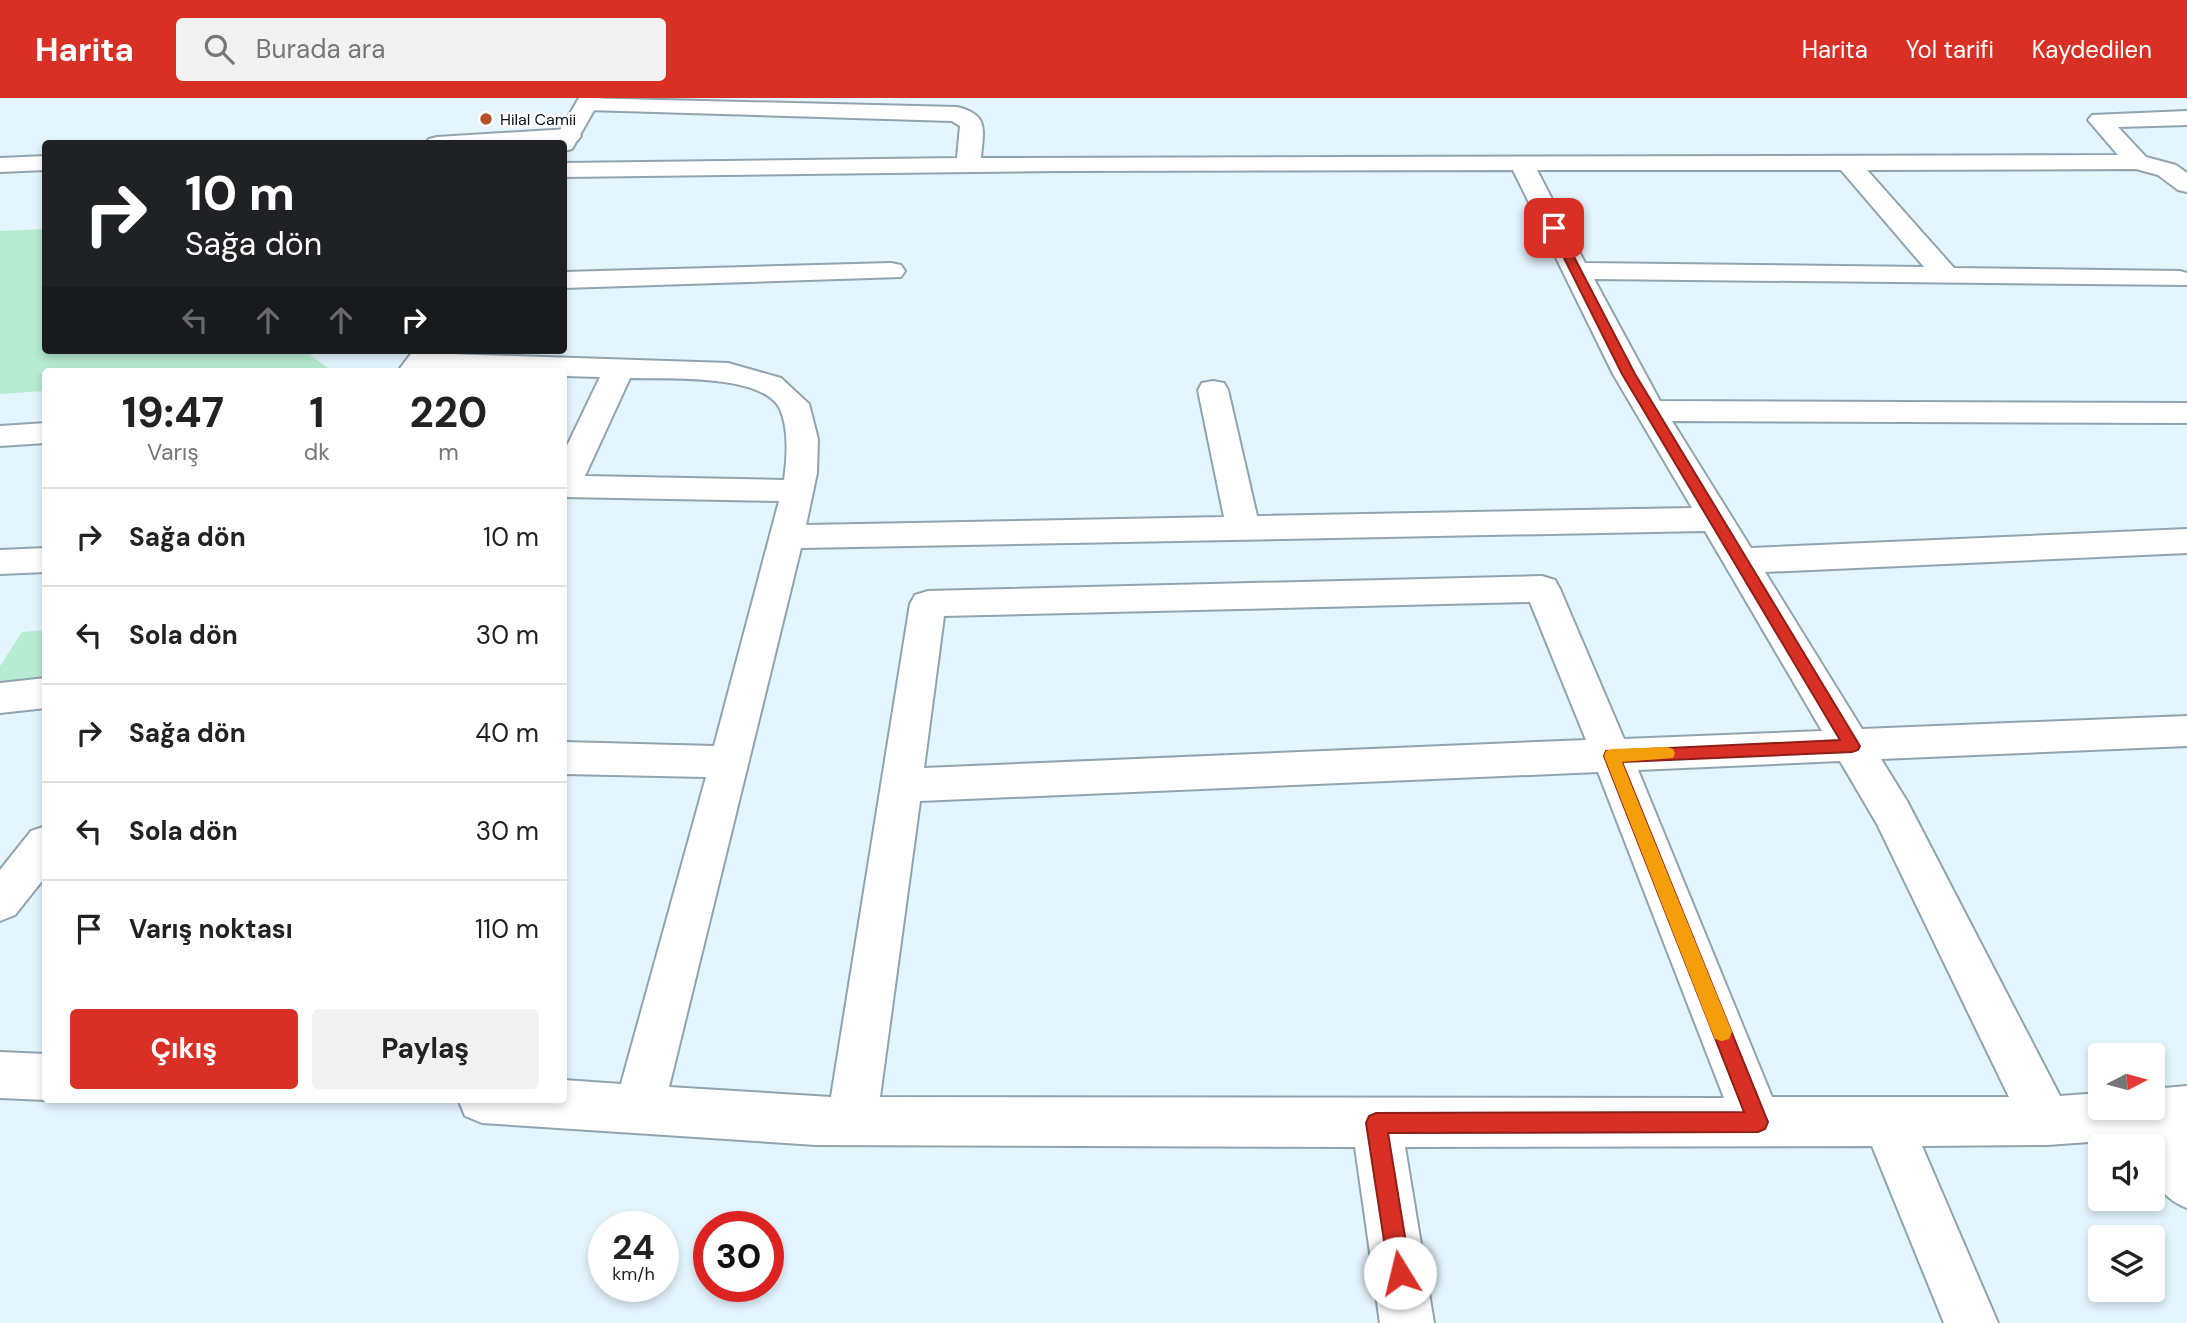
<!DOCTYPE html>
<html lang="tr">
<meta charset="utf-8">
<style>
:root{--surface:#fff;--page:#f2f2f2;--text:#222;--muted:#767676;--line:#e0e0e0;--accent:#d93025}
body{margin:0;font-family:"DM Sans",sans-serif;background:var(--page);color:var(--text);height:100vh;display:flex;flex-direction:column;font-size:26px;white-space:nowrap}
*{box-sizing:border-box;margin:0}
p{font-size:23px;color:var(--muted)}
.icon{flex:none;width:38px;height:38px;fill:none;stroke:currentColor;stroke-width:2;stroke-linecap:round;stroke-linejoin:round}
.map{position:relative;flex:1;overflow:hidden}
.side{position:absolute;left:42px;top:270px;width:525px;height:735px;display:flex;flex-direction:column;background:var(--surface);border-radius:7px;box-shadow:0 4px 10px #0003}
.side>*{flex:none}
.guide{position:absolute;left:42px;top:42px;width:525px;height:214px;border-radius:7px;box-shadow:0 4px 10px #0003;background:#202124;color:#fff;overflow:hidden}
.needle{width:46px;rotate:84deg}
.tools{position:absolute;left:2088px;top:945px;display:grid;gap:14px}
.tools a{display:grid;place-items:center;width:77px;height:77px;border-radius:7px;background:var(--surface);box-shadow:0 4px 10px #0003;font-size:35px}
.speed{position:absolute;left:588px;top:1113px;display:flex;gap:14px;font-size:35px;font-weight:700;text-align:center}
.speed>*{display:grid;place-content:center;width:91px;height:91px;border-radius:50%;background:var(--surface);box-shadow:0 4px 10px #0003;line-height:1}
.speed small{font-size:18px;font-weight:400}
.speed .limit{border:10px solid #d22;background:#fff;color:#111}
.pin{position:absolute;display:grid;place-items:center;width:60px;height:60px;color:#fff;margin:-30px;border-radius:14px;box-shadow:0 4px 10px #0006}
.me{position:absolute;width:77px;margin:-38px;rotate:351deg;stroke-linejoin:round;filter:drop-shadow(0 0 5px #0008)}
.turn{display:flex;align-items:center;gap:24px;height:147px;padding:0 28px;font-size:32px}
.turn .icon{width:91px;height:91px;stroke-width:2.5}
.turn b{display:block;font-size:49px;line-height:60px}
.lanes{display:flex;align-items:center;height:66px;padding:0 28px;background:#0003;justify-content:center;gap:35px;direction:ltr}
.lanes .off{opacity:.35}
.eta{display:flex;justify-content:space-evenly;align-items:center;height:119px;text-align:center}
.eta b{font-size:42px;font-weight:700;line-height:49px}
.primary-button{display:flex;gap:14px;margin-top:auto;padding:14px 28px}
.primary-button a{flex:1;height:80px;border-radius:7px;background:var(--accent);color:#fff;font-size:28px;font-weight:700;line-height:80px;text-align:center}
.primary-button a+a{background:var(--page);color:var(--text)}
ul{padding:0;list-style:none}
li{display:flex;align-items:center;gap:21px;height:98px;padding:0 28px;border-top:2px solid var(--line)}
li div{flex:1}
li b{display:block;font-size:26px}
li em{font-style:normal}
header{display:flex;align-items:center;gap:42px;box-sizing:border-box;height:98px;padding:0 35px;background:var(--accent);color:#fff}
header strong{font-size:33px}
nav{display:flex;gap:38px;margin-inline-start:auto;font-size:24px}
.search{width:490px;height:63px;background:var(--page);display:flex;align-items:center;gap:18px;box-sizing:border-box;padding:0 24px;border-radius:7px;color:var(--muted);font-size:26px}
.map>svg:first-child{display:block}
</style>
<header>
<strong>Harita</strong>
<div class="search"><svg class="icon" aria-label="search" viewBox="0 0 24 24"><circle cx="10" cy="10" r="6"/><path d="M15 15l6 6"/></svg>Burada ara</div>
<nav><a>Harita</a><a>Yol tarifi</a><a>Kaydedilen</a></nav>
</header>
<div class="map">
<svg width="2187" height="1225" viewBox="0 0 2187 1225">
<rect width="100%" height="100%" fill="#e4f5fe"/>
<path fill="#b6ecd2" d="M45 131 46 252H319L310 257 331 272 46 273 45 293 0 296V133Z
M45 532V597L0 603V568L22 534Z"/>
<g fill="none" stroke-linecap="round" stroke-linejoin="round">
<g stroke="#90a3ae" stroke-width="4">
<path id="minor" d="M580 0 957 9C990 17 983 32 981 60L2118 57 2088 22 2092 17 2187 13V27L2118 29 2146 59 2176 67 2187 75V94L2178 92 2158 77 2136 71 1867 72 1954 170 2180 173 2187 175V187L1594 181 1660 303 2187 305V325L1672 323 1751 450 2187 431V455L1765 474 1862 631 2187 618V648L1881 661 1907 703 2060 998 2100 995V1010H2152V991L2187 988V1110C2157 1098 2152 1079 2152 1048H2136L2131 1041 2047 1047 1922 1048 1998 1225H1944L1872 1048 1405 1049 1434 1225H1380L1355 1049 816 1047 482 1025 465 1018 458 1001H564V982L621 986 706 679 564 676V644L714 648 779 403 564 399V354L600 279 564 278V273H420L410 270 405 264 410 258 420 255 728 265 781 280 809 306 818 341 817 375 806 427 1224 419 1198 292 1202 285 1213 283 1224 285 1228 292 1257 418 1692 410 1613 276 1513 72 1060 73 564 79V65L957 60 960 28 952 23 587 12 579 10 576 5ZM1537 72H1841L1924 169 1585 165ZM630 280C664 281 763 275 780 311 789 331 787 361 784 382L585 378ZM1705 433 1822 633 1624 641 1560 491 1555 482 1542 478 928 493 915 497 910 506 831 999 669 989 801 450ZM1530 504 1586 642 924 670 944 518ZM1840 663 1877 726 2009 999H1772L1638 672ZM1598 674 1724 1000 880 999 920 703Z
M569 31 577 33 581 38 577 43 562 46H425L429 41 437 39Z
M46 58V72L0 74V60Z
M891 165 901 167 905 173 901 179 564 190V174Z
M46 325V345L0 348V328Z
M46 450V474L0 476V452Z
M46 580V610L0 615V585Z
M0 954 46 956V1001H49L46 1002 0 1000Z"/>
</g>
<g stroke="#90a3ae" stroke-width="4">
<path id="tertiary" d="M579 0H601L572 51 564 53V46H552Z
M414 252H444L428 273H398Z
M46 728V778L15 817 0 823V772L31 733Z"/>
</g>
<use href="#minor" fill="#fff" fill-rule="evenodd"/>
<use href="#tertiary" fill="#fff" fill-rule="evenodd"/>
</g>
<path fill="#d93025" stroke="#8d1f18" stroke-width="2" d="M1554 126 1559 130 1635 276 1860 648 1858 652 1852 654 1622 664 1768 1024 1765 1031 1758 1034 1388 1035 1411 1175 1407 1183 1400 1186 1392 1183 1389 1175 1366 1025 1369 1018 1376 1015 1744 1014 1604 658 1606 653 1840 642 1622 276 1549 130Z"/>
<path fill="#f59e0b" d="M1667 649 1673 651 1675 655 1673 660 1622 664 1732 934 1729 941 1722 943 1715 941 1712 934 1604 658 1606 653 1612 651Z"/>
<circle fill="#b54f26" stroke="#fff" stroke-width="2.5" cx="486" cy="21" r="7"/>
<g text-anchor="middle" stroke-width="5" stroke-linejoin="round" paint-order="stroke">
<g font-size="16" fill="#091014" stroke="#fff" text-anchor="start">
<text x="500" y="27">Hilal Camii</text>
</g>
</g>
</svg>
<div class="tools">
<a><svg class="needle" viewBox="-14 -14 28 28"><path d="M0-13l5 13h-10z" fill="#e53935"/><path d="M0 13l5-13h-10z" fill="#767676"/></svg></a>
<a><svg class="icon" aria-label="sound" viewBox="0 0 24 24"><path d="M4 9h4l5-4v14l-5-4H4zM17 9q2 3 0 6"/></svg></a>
<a><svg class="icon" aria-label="layers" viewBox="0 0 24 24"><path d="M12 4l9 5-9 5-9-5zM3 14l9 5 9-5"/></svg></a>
</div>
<div class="speed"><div>24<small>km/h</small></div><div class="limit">30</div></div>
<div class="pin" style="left:1554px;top:130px;background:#d93025"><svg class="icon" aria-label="arrive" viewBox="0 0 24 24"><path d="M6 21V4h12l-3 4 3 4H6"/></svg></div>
<svg class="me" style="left:1400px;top:1175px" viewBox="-20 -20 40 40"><circle r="19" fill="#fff"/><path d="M0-13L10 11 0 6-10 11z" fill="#d93025"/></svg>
<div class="guide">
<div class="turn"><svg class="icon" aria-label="right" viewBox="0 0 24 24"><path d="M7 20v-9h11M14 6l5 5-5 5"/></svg><div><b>10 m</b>Sağa dön</div></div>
<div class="lanes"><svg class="icon off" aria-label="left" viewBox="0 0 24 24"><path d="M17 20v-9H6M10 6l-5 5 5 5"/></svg><svg class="icon off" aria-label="ahead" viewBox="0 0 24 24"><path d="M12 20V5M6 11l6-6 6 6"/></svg><svg class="icon off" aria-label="ahead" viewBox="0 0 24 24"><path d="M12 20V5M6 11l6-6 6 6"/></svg><svg class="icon" aria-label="right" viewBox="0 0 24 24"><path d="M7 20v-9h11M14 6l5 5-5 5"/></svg></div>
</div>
<section class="side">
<div class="eta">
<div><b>19:47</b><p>Varış</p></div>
<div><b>1</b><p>dk</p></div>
<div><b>220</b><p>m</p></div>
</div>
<ul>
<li><svg class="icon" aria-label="right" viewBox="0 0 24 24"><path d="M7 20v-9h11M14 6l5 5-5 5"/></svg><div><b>Sağa dön</b></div><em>10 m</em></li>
<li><svg class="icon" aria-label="left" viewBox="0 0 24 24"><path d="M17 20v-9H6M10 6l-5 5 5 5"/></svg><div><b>Sola dön</b></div><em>30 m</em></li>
<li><svg class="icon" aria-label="right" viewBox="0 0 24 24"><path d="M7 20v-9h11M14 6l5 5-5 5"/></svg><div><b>Sağa dön</b></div><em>40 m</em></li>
<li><svg class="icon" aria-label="left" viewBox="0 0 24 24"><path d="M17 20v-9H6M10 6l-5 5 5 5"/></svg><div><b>Sola dön</b></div><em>30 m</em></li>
<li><svg class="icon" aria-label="arrive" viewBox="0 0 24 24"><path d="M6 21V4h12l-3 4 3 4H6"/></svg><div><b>Varış noktası</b></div><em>110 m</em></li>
</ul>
<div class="primary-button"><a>Çıkış</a><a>Paylaş</a></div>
</section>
</div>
